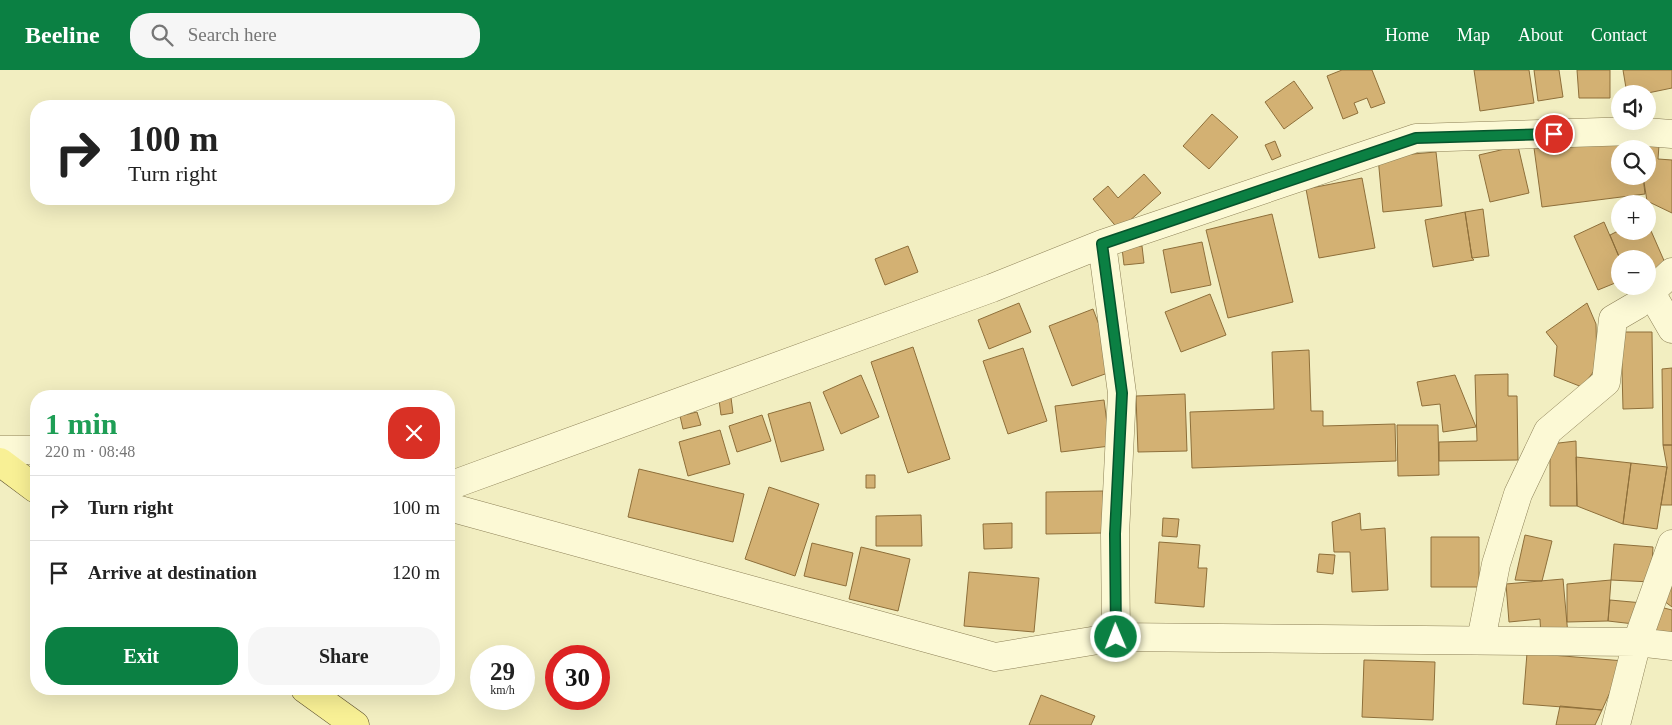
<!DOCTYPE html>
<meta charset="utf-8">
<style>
:root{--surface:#fff;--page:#f6f6f6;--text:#222;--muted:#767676;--line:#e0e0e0;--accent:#0b8043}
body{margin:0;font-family:"Times New Roman",serif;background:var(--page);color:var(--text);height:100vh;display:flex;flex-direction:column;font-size:19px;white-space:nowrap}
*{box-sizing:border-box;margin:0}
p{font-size:16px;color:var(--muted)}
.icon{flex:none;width:28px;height:28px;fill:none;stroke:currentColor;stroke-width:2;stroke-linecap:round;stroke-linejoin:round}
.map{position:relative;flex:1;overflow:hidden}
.details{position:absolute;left:30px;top:320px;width:425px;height:305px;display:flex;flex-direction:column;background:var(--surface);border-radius:20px;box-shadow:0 5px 20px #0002}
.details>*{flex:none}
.guide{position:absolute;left:30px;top:30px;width:425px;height:105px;border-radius:20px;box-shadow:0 5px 20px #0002;background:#fff;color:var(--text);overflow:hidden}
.fabs{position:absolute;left:1611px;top:15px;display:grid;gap:10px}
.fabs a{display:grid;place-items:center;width:45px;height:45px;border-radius:50%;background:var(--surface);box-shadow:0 5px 20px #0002;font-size:25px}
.speed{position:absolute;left:470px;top:575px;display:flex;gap:10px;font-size:25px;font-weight:700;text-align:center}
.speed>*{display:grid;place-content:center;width:65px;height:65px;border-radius:50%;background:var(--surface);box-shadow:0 5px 20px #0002;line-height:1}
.speed small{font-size:12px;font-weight:400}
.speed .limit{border:8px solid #d22;background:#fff;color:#111}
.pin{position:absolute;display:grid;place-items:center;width:42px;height:42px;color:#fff;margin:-21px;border:2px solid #fff;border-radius:50%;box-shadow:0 1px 5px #0007}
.me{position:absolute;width:55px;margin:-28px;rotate:359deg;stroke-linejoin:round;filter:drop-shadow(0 0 4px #0008)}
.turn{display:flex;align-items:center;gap:18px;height:105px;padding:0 15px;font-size:22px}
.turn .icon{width:65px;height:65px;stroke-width:2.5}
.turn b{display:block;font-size:35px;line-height:42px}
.round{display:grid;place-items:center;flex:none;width:52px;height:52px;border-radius:20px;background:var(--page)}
.head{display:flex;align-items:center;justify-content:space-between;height:85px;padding:0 15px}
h1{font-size:30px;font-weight:600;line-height:38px;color:#1e9e55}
.action{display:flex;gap:10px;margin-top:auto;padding:10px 15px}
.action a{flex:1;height:58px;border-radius:20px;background:var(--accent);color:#fff;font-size:20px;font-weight:600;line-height:58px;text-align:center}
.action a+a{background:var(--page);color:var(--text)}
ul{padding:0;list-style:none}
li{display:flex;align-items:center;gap:15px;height:65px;padding:0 15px;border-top:1px solid var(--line)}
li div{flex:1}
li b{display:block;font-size:19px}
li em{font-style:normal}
header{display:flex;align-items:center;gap:30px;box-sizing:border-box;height:70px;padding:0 25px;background:var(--accent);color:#fff}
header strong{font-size:24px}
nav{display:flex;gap:28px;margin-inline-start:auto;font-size:18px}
.search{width:350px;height:45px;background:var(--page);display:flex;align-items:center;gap:12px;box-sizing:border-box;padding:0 18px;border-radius:20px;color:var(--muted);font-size:19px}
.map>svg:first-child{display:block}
</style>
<header>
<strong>Beeline</strong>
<div class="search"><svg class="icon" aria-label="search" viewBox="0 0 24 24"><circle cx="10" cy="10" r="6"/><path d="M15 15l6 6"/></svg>Search here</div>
<nav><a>Home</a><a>Map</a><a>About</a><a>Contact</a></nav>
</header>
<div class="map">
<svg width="1672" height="655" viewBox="0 0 1672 655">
<rect width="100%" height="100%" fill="#f2eec1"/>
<path fill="#d3b173" stroke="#8e6f3a" d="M1342 0H1372L1385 33 1371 38 1367 28 1354 33 1358 43 1343 49 1327 6Z
M1474 0H1529L1534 33 1480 41Z
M1534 0H1559L1563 27 1538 31Z
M1577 0H1610V28H1579Z
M1623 0H1672V18L1643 24H1627Z
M1294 11 1313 38 1284 59 1265 32Z
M1212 44 1238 67 1209 99 1183 76Z
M1275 71 1281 86 1272 90 1265 75Z
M1639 74 1659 75 1658 89 1672 90V143L1647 131 1643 106H1648V79H1639Z
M1639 74V79H1620V106H1643L1645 124 1542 137 1534 78Z
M1518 76 1529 123 1490 132 1479 85Z
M1436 82 1442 136 1383 142 1378 87Z
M1144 104 1161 123 1119 160 1093 129 1108 116 1118 128Z
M1362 108 1375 178 1319 188 1306 119Z
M1483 139 1489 186 1472 188 1465 142Z
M1465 142 1472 188 1474 190 1433 197 1425 150Z
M1272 144 1293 232 1228 248 1206 160Z
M1604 152 1620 189V211L1598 220 1574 166Z
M1648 154 1669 202 1648 211V189H1620L1610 165 1620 160 1648 161Z
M1202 172 1211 215 1171 223 1163 180Z
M908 176 918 202 885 215 875 189Z
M1142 176 1144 193 1124 195 1122 178Z
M1210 224 1226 265 1181 282 1165 242Z
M1019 233 1031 262 989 279 978 250Z
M1587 233 1596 254 1597 297 1582 317 1554 306 1557 276 1546 262Z
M1093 239 1116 300 1072 316 1049 256Z
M1621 262H1652L1653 338 1623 339Z
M913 277 950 389 908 403 871 292Z
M1023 278 1047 351 1008 364 983 291Z
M1309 280 1311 341H1323V356L1395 354 1396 391 1192 398 1190 342 1274 339 1272 282Z
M1672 298V375H1663L1662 299Z
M1508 304V326H1517L1518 390 1439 391V372L1477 371 1475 305Z
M861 305 879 347 841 364 823 322Z
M1455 305 1476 357 1443 362 1440 334 1422 336 1417 312Z
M730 320 733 343 721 345 718 322Z
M1185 324 1187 381 1138 382 1136 326Z
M1104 330 1110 376 1061 382 1055 336Z
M810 332 824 380 781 392 768 344Z
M697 342 701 355 683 359 680 346Z
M762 345 771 371 737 382 729 356Z
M1397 355H1438L1439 405 1398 406Z
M720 360 730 394 688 406 679 372Z
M1576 371 1577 436H1550V374Z
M1663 375H1672V435H1661L1667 397Z
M1576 387 1631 393 1623 454 1577 436Z
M1631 393 1667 397 1657 459 1623 454Z
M639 399 744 424 733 472 628 447Z
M866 405H875V418H866Z
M769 417 819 434 795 506 745 489Z
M1103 421 1104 463 1046 464V422Z
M1360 443 1361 460 1385 458 1388 520 1352 522 1350 482H1334L1332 452Z
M921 445 922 476H876V446Z
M1163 448 1179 449 1177 467 1162 466Z
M1012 453V478L984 479 983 454Z
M1525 465 1552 471 1542 511 1515 510Z
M1431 467H1479V517H1431Z
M1159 472 1200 475 1198 498H1207L1204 537 1155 533Z
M812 473 853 483 846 516 804 506Z
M1614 474 1653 477 1651 512 1611 510Z
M861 477 910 489 898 541 849 529Z
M1319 484 1335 485 1333 504 1317 502Z
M969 502 1039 508 1034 562 964 556Z
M1563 509 1568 565 1541 567 1540 549 1509 552 1506 514Z
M1611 510 1608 551 1567 552V514Z
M1672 517V537L1660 528 1667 518Z
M1610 530 1643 533 1634 554 1608 551Z
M1660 537 1672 540V568L1655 564Z
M1527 583 1624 591 1602 640 1523 634Z
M1364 590 1435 592 1433 650 1362 647Z
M1041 625 1095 646 1091 655H1029Z
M1560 636 1602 640 1595 655H1556Z"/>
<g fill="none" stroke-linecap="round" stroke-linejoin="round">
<g stroke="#8d8057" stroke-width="29">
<path id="minor" d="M1102 174 1122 323 1115 464 1116 567
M1650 221 1672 259
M0 380H36
M449 416 992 218 1102 174 1416 68 1633 61 1672 64
M449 437 995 587 1116 567 1637 572 1672 576
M1481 570 1496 494 1518 424 1548 361 1606 312 1613 249 1637 235 1672 202
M1616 655 1637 572 1672 474"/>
</g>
<g stroke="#5a4c2b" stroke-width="29">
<path id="major" d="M0 392 36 419
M305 619 355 655"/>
</g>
<use href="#minor" stroke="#fcf9d5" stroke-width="28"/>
<use href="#major" stroke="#f8f095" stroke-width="28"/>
</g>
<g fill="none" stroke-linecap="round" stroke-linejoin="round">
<g stroke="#07532c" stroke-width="12">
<path id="route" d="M1116 567 1115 464 1122 323 1102 174 1416 68 1554 64"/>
</g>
<use href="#route" stroke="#0b8043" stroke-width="9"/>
</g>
</svg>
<div class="fabs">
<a><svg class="icon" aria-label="sound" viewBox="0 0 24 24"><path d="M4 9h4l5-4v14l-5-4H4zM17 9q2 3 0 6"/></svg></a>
<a><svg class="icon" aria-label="search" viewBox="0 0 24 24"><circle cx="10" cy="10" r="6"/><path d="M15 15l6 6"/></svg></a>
<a>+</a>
<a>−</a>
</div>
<div class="speed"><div>29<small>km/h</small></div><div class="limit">30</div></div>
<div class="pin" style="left:1554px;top:64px;background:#d93025"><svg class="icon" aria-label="arrive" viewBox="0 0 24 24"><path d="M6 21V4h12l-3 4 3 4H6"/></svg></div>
<svg class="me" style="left:1116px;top:567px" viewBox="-20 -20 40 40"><circle r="17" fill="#0b8043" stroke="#fff" stroke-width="3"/><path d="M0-11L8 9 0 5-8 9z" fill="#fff"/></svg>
<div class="guide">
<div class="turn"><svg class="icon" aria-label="right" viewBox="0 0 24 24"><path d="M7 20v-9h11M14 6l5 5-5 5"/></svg><div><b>100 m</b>Turn right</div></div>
</div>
<section class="details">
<div class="head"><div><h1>1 min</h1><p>220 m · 08:48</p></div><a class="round" style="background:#d93025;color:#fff"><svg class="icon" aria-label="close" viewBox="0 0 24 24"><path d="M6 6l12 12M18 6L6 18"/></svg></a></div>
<ul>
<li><svg class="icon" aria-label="right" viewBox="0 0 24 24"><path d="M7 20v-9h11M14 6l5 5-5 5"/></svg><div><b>Turn right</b></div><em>100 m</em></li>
<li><svg class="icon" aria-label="arrive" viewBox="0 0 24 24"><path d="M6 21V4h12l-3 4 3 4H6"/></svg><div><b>Arrive at destination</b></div><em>120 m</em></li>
</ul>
<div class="action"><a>Exit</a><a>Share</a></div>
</section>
</div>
